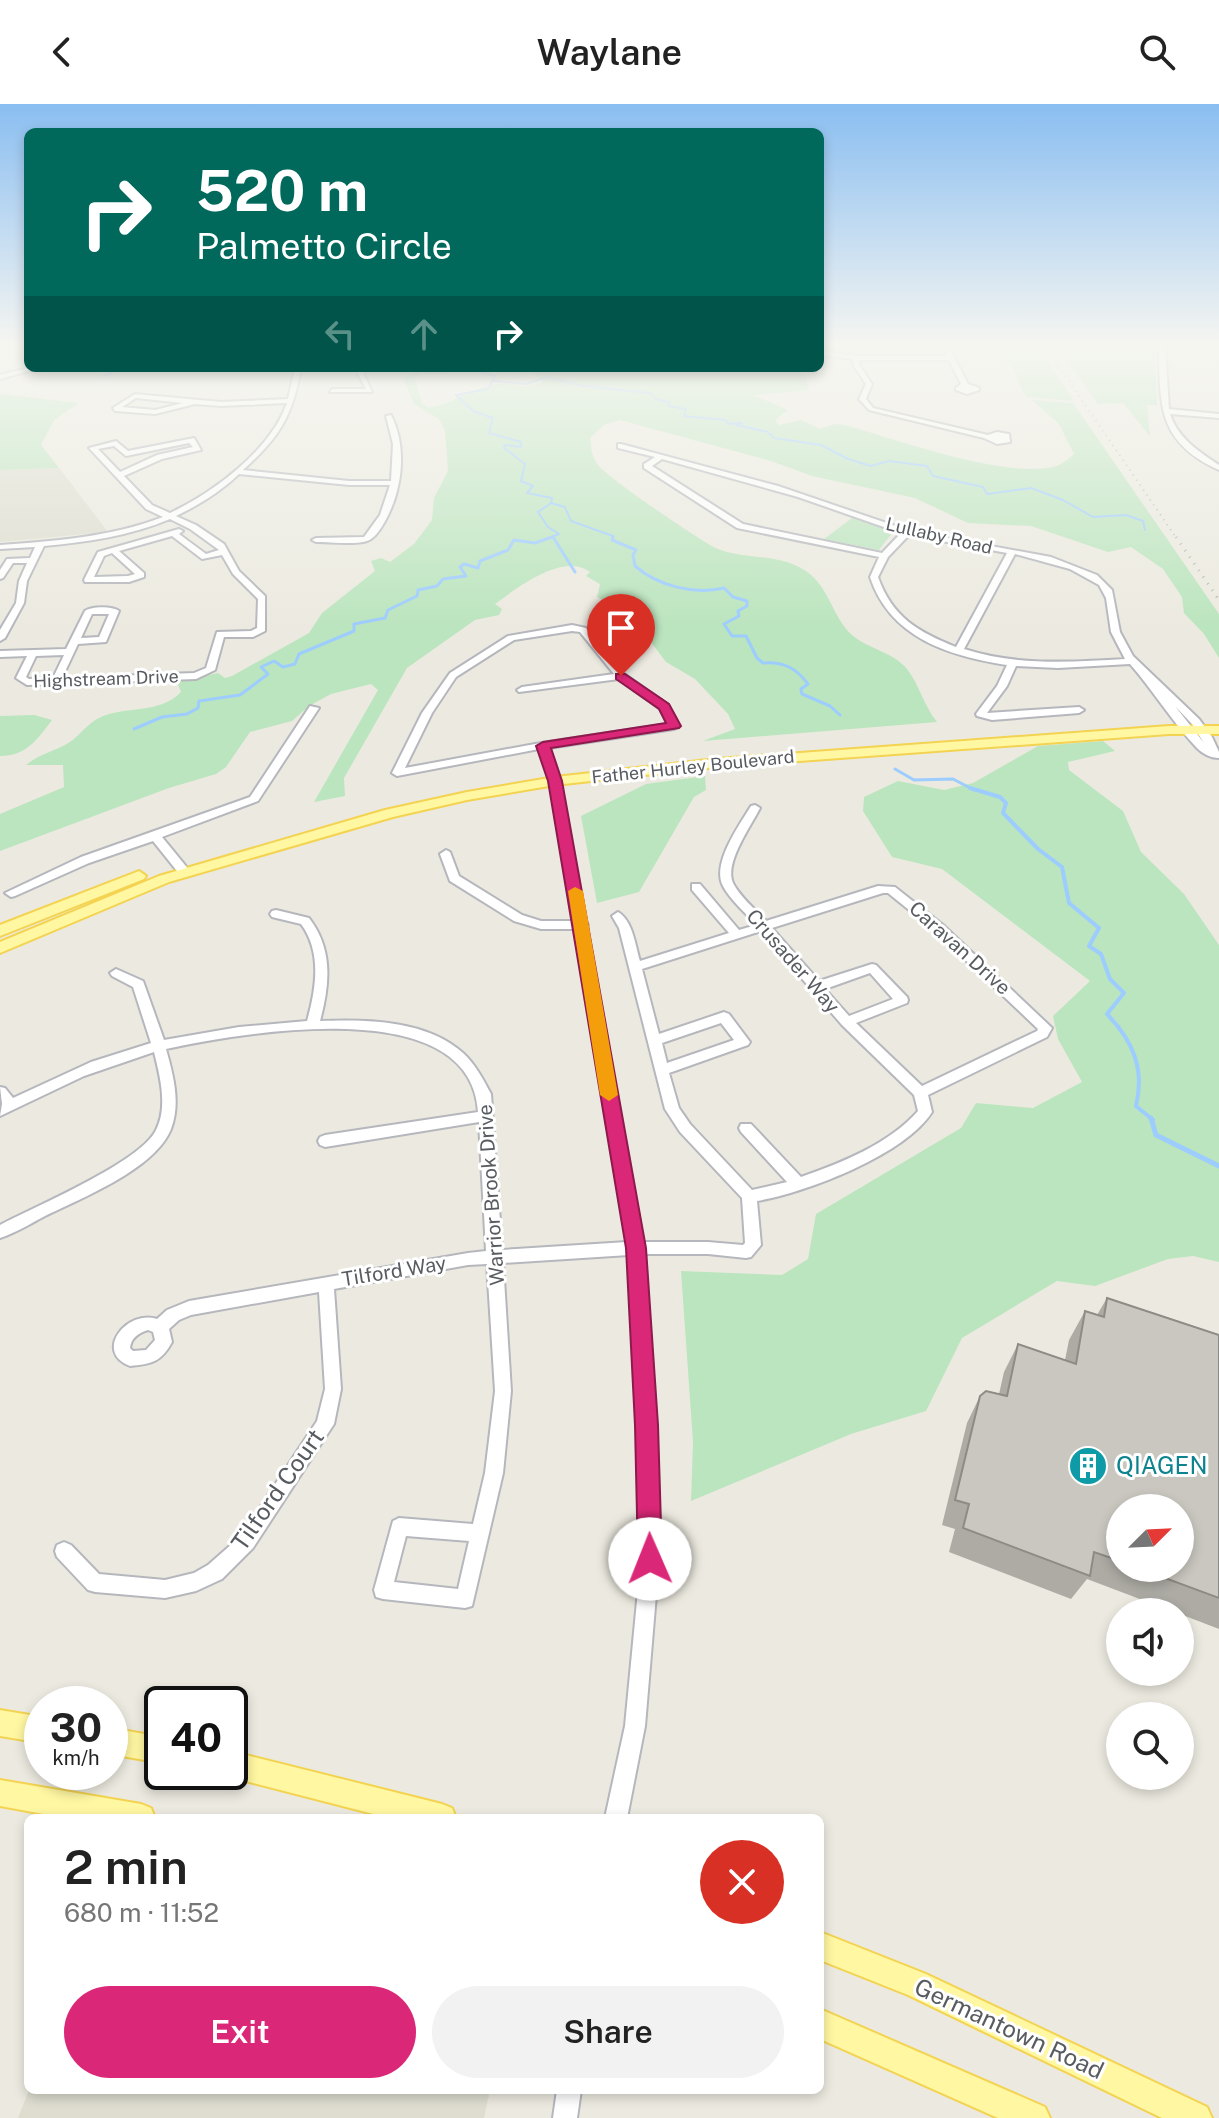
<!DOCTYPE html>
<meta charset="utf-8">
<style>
:root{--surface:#fff;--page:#f2f2f2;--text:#222;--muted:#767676;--accent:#db2777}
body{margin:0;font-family:"Public Sans",sans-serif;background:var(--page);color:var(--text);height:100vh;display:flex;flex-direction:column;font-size:30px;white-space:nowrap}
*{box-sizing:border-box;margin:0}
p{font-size:26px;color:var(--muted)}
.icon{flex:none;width:44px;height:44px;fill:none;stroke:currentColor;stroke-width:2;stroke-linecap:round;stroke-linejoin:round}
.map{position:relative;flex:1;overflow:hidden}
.drawer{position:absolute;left:24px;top:1710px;width:800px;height:280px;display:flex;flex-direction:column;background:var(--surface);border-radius:12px;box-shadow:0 4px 12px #0003}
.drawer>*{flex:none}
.guide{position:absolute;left:24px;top:24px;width:800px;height:244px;border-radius:12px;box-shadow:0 4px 12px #0003;background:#00695c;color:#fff;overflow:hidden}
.needle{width:52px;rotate:66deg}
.fabs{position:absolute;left:1106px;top:1390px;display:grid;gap:16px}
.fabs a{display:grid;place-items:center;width:88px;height:88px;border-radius:50%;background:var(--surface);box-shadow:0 4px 12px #0003;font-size:40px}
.speed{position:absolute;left:24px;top:1582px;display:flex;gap:16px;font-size:40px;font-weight:700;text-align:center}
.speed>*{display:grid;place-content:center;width:104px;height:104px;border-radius:50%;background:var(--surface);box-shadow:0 4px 12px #0003;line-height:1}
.speed small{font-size:20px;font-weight:400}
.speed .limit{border:4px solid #111;border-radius:12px;background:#fff;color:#111}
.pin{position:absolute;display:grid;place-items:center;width:68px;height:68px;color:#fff;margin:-82px -34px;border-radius:50% 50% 50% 0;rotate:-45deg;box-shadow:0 0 8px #0007}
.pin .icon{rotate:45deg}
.me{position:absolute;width:88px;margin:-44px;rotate:359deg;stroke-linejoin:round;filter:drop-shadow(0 0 6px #0008)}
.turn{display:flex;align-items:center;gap:28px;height:168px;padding:0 40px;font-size:36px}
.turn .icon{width:104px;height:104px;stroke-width:2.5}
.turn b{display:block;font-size:56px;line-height:68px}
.lanes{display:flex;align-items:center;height:76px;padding:0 40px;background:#0003;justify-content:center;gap:40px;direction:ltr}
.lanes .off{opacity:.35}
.round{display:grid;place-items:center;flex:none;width:84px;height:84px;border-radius:42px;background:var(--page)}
.headline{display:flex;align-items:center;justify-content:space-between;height:136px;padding:0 40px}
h1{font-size:48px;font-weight:600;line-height:60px}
.action{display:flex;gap:16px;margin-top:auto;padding:16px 40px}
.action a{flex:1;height:92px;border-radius:48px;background:var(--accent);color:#fff;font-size:32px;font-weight:600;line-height:92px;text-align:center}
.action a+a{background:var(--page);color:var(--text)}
header{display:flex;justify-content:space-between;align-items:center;height:104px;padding:0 40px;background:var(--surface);font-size:36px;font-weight:600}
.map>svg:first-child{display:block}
</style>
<header><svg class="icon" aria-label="back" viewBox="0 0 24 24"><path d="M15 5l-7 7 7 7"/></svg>Waylane<svg class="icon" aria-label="search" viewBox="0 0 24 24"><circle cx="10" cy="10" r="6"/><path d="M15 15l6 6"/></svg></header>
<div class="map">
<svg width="1219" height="2014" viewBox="0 0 1219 2014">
<rect width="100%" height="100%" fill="#eceae0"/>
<path fill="#deddd0" d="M59 364 108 428 0 438V366Z
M29 1986H490L484 2014H18Z"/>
<path fill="#bbe5be" d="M991 242H1037L1074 297 1027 293 1020 283 1014 265Z
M1056 242H1155L1157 301H1147L1150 332 1123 299 1098 300Z
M406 264H453L449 270H422L415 274 422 299 429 304C451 300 470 285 493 281 510 278 524 286 542 279V274L522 264H790L806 271 809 286 753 291 788 306 775 316 779 321 801 316 820 325 835 320 845 321C898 336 1002 374 1053 363 1060 362 1069 355 1074 350L1059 320 1032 296 1073 299 1219 510V554L1204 530 1184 509 1182 493 1163 465 1131 443 1108 448 1031 422 968 419 915 394 812 372 771 357 620 316 604 321 590 334C591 344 592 354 599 362 608 374 703 439 718 445 749 457 784 448 811 471 829 487 832 508 847 526 862 544 893 547 907 565 919 580 924 602 937 618L703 637 735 625 728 610 695 575 666 558 626 505 597 493 600 480 586 472 590 468C563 448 517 484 495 500L502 505 499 511 475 516 407 564 344 674 345 692 314 698 378 586 371 580 331 590 309 602 292 617 250 628 226 663 216 670 169 684 0 747V710L64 683 63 661H26C39 650 56 647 70 638 80 631 88 619 99 614 125 601 159 611 181 588L177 578 218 569 225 574 232 572 309 529 322 509 375 467 371 457 381 454 390 458 414 440 432 416 434 394 448 367 445 327 439 315 414 300 403 274 412 269Z
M0 290 79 299 54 316 41 341 59 364 0 366Z
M852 414 893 428 879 446 824 435Z
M34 611 52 616C37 636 26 652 0 652V612Z
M1103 637 1115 647 1068 658 1069 666 1123 707 1141 748 1184 790 1219 841V1158L1193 1152 1168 1155 1095 1182 1057 1177 962 1234 926 1307 851 1330 691 1397 693 1338 681 1167 782 1171 808 1155 816 1110 961 1024 976 999 1033 1004 1082 978 1058 935 1053 912 1090 877 942 765 892 753 863 707 864 693 898 677 944 686 973 679 1038 642Z
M705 672 706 686 694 693 639 788 597 799 581 712 646 680Z"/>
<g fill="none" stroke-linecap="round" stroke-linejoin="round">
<path stroke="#9dccff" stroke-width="2" d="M482 264 480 268 495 272 488 285 456 291 473 307 493 314 489 329 521 338V343L505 341 504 344 525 360 521 377 533 382 527 389 552 394 551 399 565 403 571 417 613 432 612 435
M103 272 111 270 113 264
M494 277 527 280 546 273 583 282 650 289 656 295 670 299 668 302 686 305 684 312 725 316 729 320 742 319 736 321 768 328 774 334 821 341 848 355 871 362 889 357 927 362 933 372 983 383 987 390 1031 384 1063 396 1093 413 1126 411 1143 417 1145 426
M546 435 559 430 548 423 538 408 551 399"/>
<path stroke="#9dccff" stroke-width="3" d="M553 433 575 468
M613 433 612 436 636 446 633 451 635 462C658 482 694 491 724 484L733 493 747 497V502L738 507 739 512 724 520 732 532H746L757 554 763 559C783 557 796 564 808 580L801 585 802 590 830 602 840 611
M134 625 162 613 187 610 198 604 199 597 240 591 268 570 261 563 274 557 283 563 295 560 299 550 354 527V520L385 514 388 506 417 492 418 486 437 482 443 475 466 472 460 463 464 460 478 464 480 457 508 446 514 436 535 439 552 433
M895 665 914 676 953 675 974 686"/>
<path stroke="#9dccff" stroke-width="4" d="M970 684 1000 693 1006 699 1003 709 1038 745 1062 763 1069 799 1099 824 1089 842 1101 850 1110 875 1124 889 1107 910C1133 937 1145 965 1136 1002L1153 1016"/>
<path stroke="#9dccff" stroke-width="5" d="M1151 1014 1156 1031 1219 1062"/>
<g stroke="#b5b7bd" stroke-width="4">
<path id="minor" d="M942 242H948L968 280 979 284V286L967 290 956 286V284L961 280 949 256H859L860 262 872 280 866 295 873 304 988 331 997 328 1009 330 1010 338 997 340 984 334 869 306 859 295 866 280 854 262 853 255 820 251V247L856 252H947Z
M1159 242H1165L1169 305 1219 310V314L1170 310C1178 334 1198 347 1219 361V366C1157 338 1160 301 1159 242Z
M28 264H39L0 275V271Z
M211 264H236L233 266Z
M295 264H301C293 311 280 333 243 366L349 377H391L393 340 386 312 391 311C408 344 402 388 384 419 380 426 374 435 367 437 355 441 329 438 316 438L312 436 316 434 364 433 380 411 390 381H349L239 370C220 388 199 401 176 412L196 421 224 440 239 467 265 492V527L253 533H224L215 566 196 575 27 581 16 574 27 552 0 553V547L66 545 85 507C92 502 112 502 119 507L106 538 78 540 62 574 194 569 206 564 217 528 251 527 257 524 258 495 233 470 222 451 202 455 172 432 119 447 144 469V473L129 478H85L84 476 98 448 179 425 183 427 179 430 206 450 219 446 190 425 170 415C130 432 87 438 44 442L27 477 24 499 5 534 0 537V526L16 499 19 477 27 459H13L3 474 0 475V466L7 455 30 454 35 443 0 445V441C55 437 111 433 163 413L146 405 89 344 116 337 128 347 194 334 201 346 162 355 124 372 152 401 170 409C213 389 271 346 287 299L221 302 195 300 155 310 115 307 113 304 135 290 221 298 288 295ZM136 294 183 299 155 306 122 303ZM189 339 193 343 157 351 120 368 98 345 114 342 126 352ZM112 449 135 470 128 472 94 473 104 452ZM92 510H109L99 533 81 534ZM64 551 53 574 29 575 26 573 36 552Z
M355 264H361L372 288H330L332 285H366Z
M621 340 778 382 910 427 1051 453 1097 471 1112 486 1120 528 1133 552 1199 615 1212 633 1219 648V654C1211 654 1203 650 1197 644 1172 618 1153 586 1130 560L1058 564 1016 562 1007 582 987 609 1079 603 1084 606 1079 609 992 616 977 612 976 610 997 582 1007 561C949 552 890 534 870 473L879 453 737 424 644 364V360L655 353 618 344V340ZM662 355 798 393 901 429 882 449 743 420 652 362ZM909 431 1007 449 956 543C918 528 892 513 878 473L888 453ZM1015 450 1070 465 1099 481 1106 494 1111 528 1125 555C1071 558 1017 562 964 545ZM1175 602 1192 620 1204 639Z
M572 521 586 524 624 570 668 601 679 622 674 625 549 644 560 677 585 818 588 821 586 823 643 1138H708L743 1141 745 1139 742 1094 680 1028 665 1005 619 824 612 812 618 808C633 817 635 841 640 857L729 829 692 786V780H700L739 826 756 821C746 809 730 796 723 782 711 760 740 720 751 702L755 701 760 704C751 722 724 759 733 779 740 793 756 806 766 817L878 782 895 783 943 821 1052 924 1047 933 928 991 932 1008C905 1051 805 1089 757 1097L761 1141 751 1153 746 1154 708 1150H644L655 1321 659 1455 645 1622 627 1714H605L625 1622 641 1455 637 1321 629 1151 503 1159 511 1287 503 1369 472 1502 465 1504 383 1495 376 1493 374 1486 393 1417 399 1414 473 1420 485 1369 495 1287 487 1160 468 1161 334 1185 341 1285 334 1320 253 1444 222 1475 196 1487 165 1494 95 1488 88 1486 57 1453 55 1447 57 1441 64 1438 71 1441 99 1470 165 1476 194 1469 208 1461 241 1432 317 1317 325 1285 319 1188 191 1211 179 1216 169 1225 172 1238C161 1258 152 1260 130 1262 93 1248 127 1205 157 1215L167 1206 189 1197 468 1149 486 1147 479 1018 325 1043 320 1041 318 1037 320 1033 325 1031 478 1008C471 887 242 929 166 945 173 970 181 999 171 1025 155 1065 82 1094 45 1112 30 1120 15 1129 0 1134V1121C34 1103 141 1058 156 1026 168 1003 160 972 154 948L84 972 0 1012 2 1000 0 983 5 984 13 994 91 958 151 939 133 883 112 872 110 869 116 865 143 877 164 936 239 923 307 917C316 885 322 848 301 820L272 813 270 810 272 807 276 806 309 814C333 845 330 880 320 917 366 915 427 916 463 949 475 960 483 975 491 990L502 1146 627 1138 575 825H541L514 817 450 777 440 750 446 746 450 748 459 772 522 811 541 817H573L550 677 539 645 397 672 392 669 422 609 450 569 508 532ZM572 527 580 528 614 570 522 583 517 586 519 588 619 575 660 605 668 620 535 640 405 664 432 609 456 573 514 536ZM883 789H888L935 827 1038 925 1037 927 922 982 856 919 907 899 908 896 907 893 876 861 872 860 819 877 772 824ZM761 827 842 921 914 991 918 1007C889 1040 841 1059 801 1073L751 1020H741L739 1024 741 1028 787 1078 752 1086 690 1020 679 1004 669 969 748 941 750 938 729 910 724 908 659 930 642 865ZM870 869 893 895 849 912 825 885ZM721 919 734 936 667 959 662 939ZM148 1226 153 1228 155 1236 146 1246 133 1247 130 1244C131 1234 138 1229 148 1226ZM406 1432 469 1437 458 1485 394 1478Z
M310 602 319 604 258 697 162 733 189 766V772H181L153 737 89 759 15 792 11 793 5 789 81 753 250 693Z
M557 1986H581L577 2014H553Z"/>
</g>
<g stroke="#f3d351" stroke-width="4">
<path id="major" d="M1169 622H1219V630H1169L717 663 555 681 467 696 393 713 169 778 0 849V838L159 772 385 706 467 688 555 673 717 655Z
M139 767 146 772 144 775 0 832V821Z
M0 1606 42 1613V1639L0 1632Z
M110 1624 162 1633V1659L110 1650Z
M230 1647 442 1700 452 1704 456 1714H389L230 1673 220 1668H230Z
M0 1676 141 1700 151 1704 155 1714H65L0 1702Z
M820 1828 926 1870 1207 2003 1212 2014H1162L908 1891 820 1856Z
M820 1905 1045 2003 1050 2014H998L820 1935Z"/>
</g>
<use href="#minor" fill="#fff" fill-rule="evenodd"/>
<use href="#major" fill="#fff7a2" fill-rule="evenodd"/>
<path stroke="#b3b4b4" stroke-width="2" stroke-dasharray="1 5" stroke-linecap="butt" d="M1045 242 1177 435"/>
<path stroke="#b3b4b4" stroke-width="3" stroke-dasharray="1 7" stroke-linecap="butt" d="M1176 433 1219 496"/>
</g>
<path fill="#adaba4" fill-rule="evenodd" d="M1107 1194 1219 1231V1525L1180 1510V1508H1174L1087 1475 1071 1495 949 1448 955 1425 942 1421 967 1319 980 1292 999 1290 1004 1268 1018 1240 1065 1256 1069 1236 1085 1207 1097 1211ZM1120 1404 1180 1464H1120Z"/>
<path fill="#c9c7bf" stroke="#8d8b86" stroke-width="2" d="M1107 1194 1219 1231V1494L1138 1464H1180V1404H1120V1457L1094 1448 1090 1472 963 1424 969 1400 955 1396 980 1292 986 1287 1007 1292 1018 1240 1076 1260 1085 1207 1104 1213Z"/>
<linearGradient id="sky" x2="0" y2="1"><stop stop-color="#8abef1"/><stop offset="0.46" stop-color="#f6f6f1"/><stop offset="1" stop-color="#f6f6f1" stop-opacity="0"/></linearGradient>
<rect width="1219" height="524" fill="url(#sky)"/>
<path fill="#db2777" stroke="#8e194d" stroke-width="2" d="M616 570H625L669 600 681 622 679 624 551 644 562 677 646 1144 658 1321 662 1455 658 1464 650 1467 641 1464 638 1455 635 1321 626 1144 548 677 536 642 543 638 666 619 659 605 616 575Z"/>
<path fill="#f59e0b" d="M575 783 583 787 618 991 609 997 600 991 568 787Z"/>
<defs>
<g id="building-disc" transform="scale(2)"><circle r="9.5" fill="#0f9aa8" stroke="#fff"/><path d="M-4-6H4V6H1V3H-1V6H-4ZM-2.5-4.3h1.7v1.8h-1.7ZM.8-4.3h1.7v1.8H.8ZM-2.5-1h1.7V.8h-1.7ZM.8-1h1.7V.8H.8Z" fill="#fff"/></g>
</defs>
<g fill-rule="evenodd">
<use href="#building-disc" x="1088" y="1362"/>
</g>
<g text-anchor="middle" stroke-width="6" stroke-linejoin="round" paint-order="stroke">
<g font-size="18" fill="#585c61" stroke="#fff">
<text transform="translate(939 432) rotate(13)" y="6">Lullaby Road</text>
<text transform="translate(106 575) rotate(-2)" y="6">Highstream Drive</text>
<text transform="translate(693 663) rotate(-6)" y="6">Father Hurley Boulevard</text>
</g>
<g font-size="20" fill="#585c61" stroke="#fff">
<text transform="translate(960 844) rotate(42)" y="7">Caravan Drive</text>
<text transform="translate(793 857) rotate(49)" y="7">Crusader Way</text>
<text transform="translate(491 1091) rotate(-94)" y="7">Warrior Brook Drive</text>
<text transform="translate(394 1167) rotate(-9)" y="7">Tilford Way</text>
</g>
<g font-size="24" fill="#0d838f" stroke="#fff" text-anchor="start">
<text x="1116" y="1370">QIAGEN</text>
</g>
<g font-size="24" fill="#585c61" stroke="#fff">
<text transform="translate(278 1386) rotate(-55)" y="8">Tilford Court</text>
<text transform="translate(1009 1925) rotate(25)" y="8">Germantown Road</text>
</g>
</g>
</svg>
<div class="fabs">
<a><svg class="needle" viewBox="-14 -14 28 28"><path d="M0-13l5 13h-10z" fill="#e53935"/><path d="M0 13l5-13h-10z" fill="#767676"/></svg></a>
<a><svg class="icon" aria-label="sound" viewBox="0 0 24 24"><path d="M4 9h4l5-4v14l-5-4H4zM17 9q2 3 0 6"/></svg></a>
<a><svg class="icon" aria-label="search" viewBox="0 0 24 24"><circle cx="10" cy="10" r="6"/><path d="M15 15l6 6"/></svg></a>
</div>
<div class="speed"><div>30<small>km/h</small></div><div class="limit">40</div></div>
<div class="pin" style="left:621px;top:572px;background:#d93025"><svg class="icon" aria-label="arrive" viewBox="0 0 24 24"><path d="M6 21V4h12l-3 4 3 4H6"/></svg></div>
<svg class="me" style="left:650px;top:1455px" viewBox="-20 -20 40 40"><circle r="19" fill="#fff"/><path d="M0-13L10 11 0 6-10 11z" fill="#db2777"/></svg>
<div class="guide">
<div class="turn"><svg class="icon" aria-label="right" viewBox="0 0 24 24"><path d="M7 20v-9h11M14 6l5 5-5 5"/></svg><div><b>520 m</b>Palmetto Circle</div></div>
<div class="lanes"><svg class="icon off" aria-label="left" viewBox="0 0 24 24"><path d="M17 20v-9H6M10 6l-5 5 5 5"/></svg><svg class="icon off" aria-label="ahead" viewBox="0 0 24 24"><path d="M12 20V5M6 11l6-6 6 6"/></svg><svg class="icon" aria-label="right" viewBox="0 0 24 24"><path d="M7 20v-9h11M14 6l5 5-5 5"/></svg></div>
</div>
<section class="drawer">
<div class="headline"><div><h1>2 min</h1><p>680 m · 11:52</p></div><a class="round" style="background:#d93025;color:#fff"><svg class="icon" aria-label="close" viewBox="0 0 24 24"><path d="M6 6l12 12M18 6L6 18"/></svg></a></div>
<div class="action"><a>Exit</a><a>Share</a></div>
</section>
</div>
